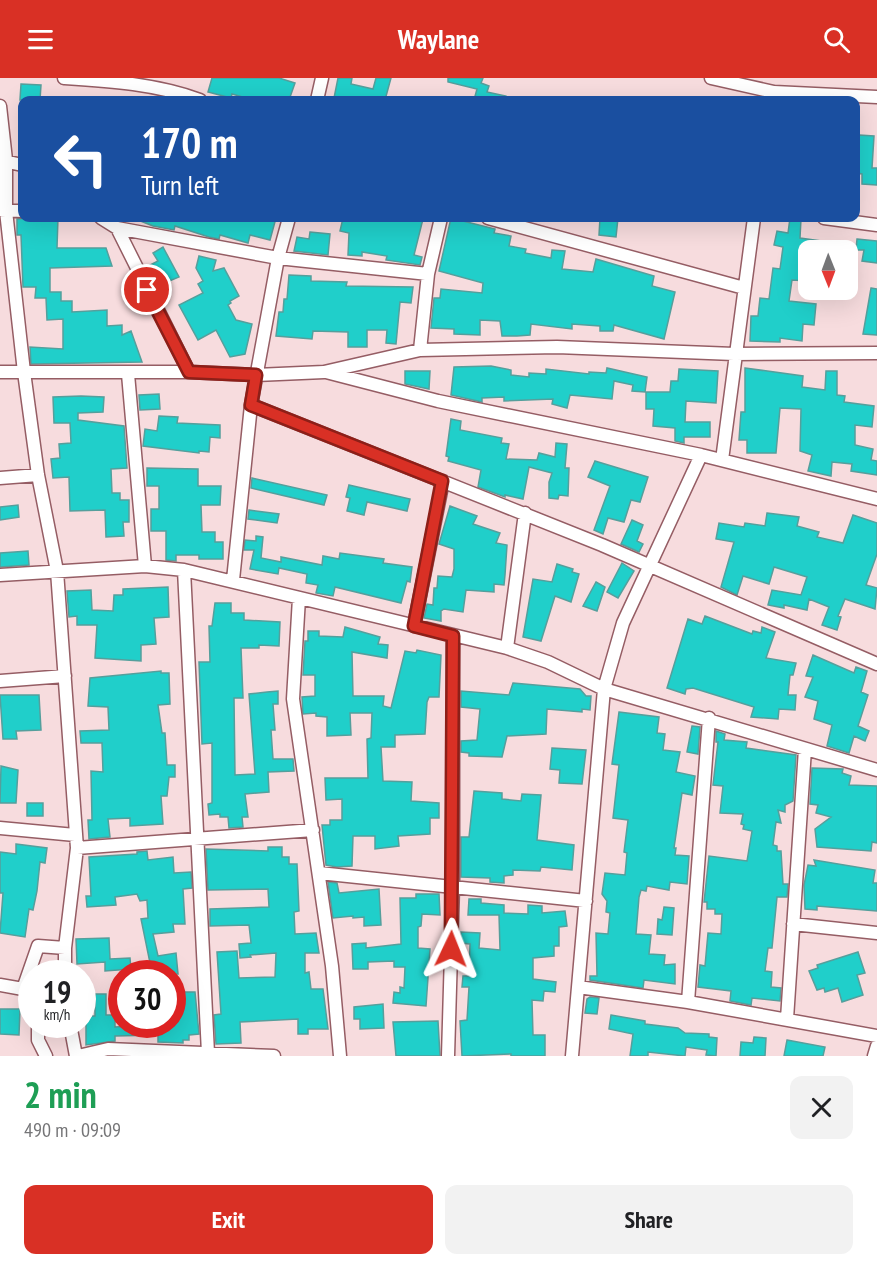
<!DOCTYPE html>
<meta charset="utf-8">
<style>
:root{--surface:#fff;--page:#f2f2f2;--text:#202124;--muted:#757577;--accent:#d93025}
body{margin:0;font-family:"PT Sans Narrow",sans-serif;background:var(--page);color:var(--text);height:100vh;display:flex;flex-direction:column;font-size:22px;white-space:nowrap}
*{box-sizing:border-box;margin:0}
p{font-size:20px;color:var(--muted)}
.icon{flex:none;width:33px;height:33px;fill:none;stroke:currentColor;stroke-width:2;stroke-linecap:round;stroke-linejoin:round}
.map{position:relative;height:978px;overflow:hidden}
.drawer{display:flex;flex-direction:column;background:var(--surface);flex:1}
.drawer>*{flex:none}
.hud{position:absolute;left:18px;top:18px;width:842px;height:126px;border-radius:12px;box-shadow:0 6px 24px #0002;background:#1a4fa0;color:#fff;overflow:hidden}
.needle{width:39px;rotate:179deg}
.fabs{position:absolute;left:798px;top:162px;display:grid;gap:12px}
.fabs a{display:grid;place-items:center;width:60px;height:60px;border-radius:12px;background:var(--surface);box-shadow:0 6px 24px #0002;font-size:30px}
.speed{position:absolute;left:18px;top:882px;display:flex;gap:12px;font-size:30px;font-weight:700;text-align:center}
.speed>*{display:grid;place-content:center;width:78px;height:78px;border-radius:50%;background:var(--surface);box-shadow:0 6px 24px #0002;line-height:1}
.speed small{font-size:15px;font-weight:400}
.speed .limit{border:9px solid #d22;background:#fff;color:#111}
.pin{position:absolute;display:grid;place-items:center;width:51px;height:51px;color:#fff;margin:-26px;border:3px solid #fff;border-radius:50%;box-shadow:0 2px 6px #0007}
.me{position:absolute;width:66px;margin:-33px;rotate:2deg;stroke-linejoin:round;filter:drop-shadow(0 0 4px #0008)}
.turn{display:flex;align-items:center;gap:21px;height:126px;padding:0 24px;font-size:27px}
.turn .icon{width:78px;height:78px;stroke-width:2.5}
.turn b{display:block;font-size:42px;line-height:51px}
.round{display:grid;place-items:center;flex:none;width:63px;height:63px;border-radius:12px;background:var(--page)}
.overview{display:flex;align-items:center;justify-content:space-between;height:102px;padding:0 24px}
h1{font-size:36px;font-weight:600;line-height:45px;color:#1e9e55}
.button{display:flex;gap:12px;margin-top:auto;padding:12px 24px}
.button a{flex:1;height:69px;border-radius:12px;background:var(--accent);color:#fff;font-size:24px;font-weight:600;line-height:69px;text-align:center}
.button a+a{background:var(--page);color:var(--text)}
header{display:flex;justify-content:space-between;align-items:center;height:78px;padding:0 24px;background:var(--accent);color:#fff;font-size:27px;font-weight:600}
.map>svg:first-child{display:block}
</style>
<header><svg class="icon" aria-label="menu" viewBox="0 0 24 24"><path d="M4 6h16M4 12h16M4 18h16"/></svg>Waylane<svg class="icon" aria-label="search" viewBox="0 0 24 24"><circle cx="10" cy="10" r="6"/><path d="M15 15l6 6"/></svg></header>
<div class="map">
<svg width="877" height="978" viewBox="0 0 877 978">
<rect width="100%" height="100%" fill="#f7dcde"/>
<path fill="#20cfca" stroke="#559f9c" stroke-width="1.5" d="M212 0H279L295 5 289 22H253L232 16 231 20 208 14Z
M338 0H352L351 6 373 11 376 0H391L385 22 334 20Z
M448 0H483L481 5 489 8 487 14 506 18V22H474L477 11 448 4Z
M21 6 41 7 40 22H20Z
M859 57 874 58 872 90H877V107L862 106V96L856 95Z
M27 140H58L57 170H106L112 188 50 190V214H61V223H72V234L107 232V248L122 247V257L131 253 142 284 31 286 30 269 63 271V241L47 242 46 220H35L36 209H23L21 157H17V141Z
M133 140H276L270 162 250 157 248 165 220 157 219 161 209 159 175 148 174 152 153 148Z
M343 140 392 143 393 140 423 141 414 177 422 179 420 187 386 182 387 178 362 174V178L348 177 349 155 340 153Z
M451 140 495 151 494 155 511 158 509 168 526 171 525 175 551 180 552 172 565 173 562 191 593 194 596 181 654 198 652 208 675 214 664 261 614 247 613 253H600V248L572 246V251L531 246 530 257 517 258H502L500 243 480 242V257L454 256V251L431 250 434 220H440L441 211 482 215 483 205 439 193Z
M600 140H618L616 159 599 157Z
M790 140 801 141 800 160 828 164 827 172H808V203L792 202 789 223 816 226 814 247 803 246 802 263 780 260V264L750 263 751 238H758L760 220 769 221 773 190 780 191 783 169 774 167 777 153 788 155Z
M310 154 330 156 328 177 294 173 297 159 309 161Z
M857 161 877 163V185L862 183 864 172H856Z
M163 169 179 199 160 207 150 187 158 183 153 175Z
M199 178 216 182 213 193 224 190 239 218 230 223 231 225 228 227 236 242 252 246 245 276 230 279 216 252 198 262 179 227 203 215 198 206 203 203 196 190Z
M289 197 311 198V203L347 204 346 208 413 209 411 225 400 224 396 266 386 265 387 252H367V269H348V254L313 253 312 261 276 258 279 234H283L284 221H287Z
M871 210 877 211V257L863 256Z
M491 288 511 292V297L529 299V295L546 296V291L589 296V294L606 295 607 290 647 299 645 314 632 313 633 307 614 303 612 321 570 317 567 330 552 326 553 321 504 323V319L482 320V324L451 317 454 289Z
M745 290 803 298 802 309 825 312 826 293H837V317L845 318 844 324 874 328 872 349 855 347V367L873 371 871 382 877 383V397L851 393 852 386 832 384 831 398 808 393 812 377 800 373 801 331 780 330 776 375H747V362H739L741 334H745Z
M679 291 718 293 716 325 686 323 685 344H710V359H684V365L675 363V350L653 348 654 331H646V314H670L671 303H678Z
M405 293H430L429 311 405 306Z
M159 316 160 331 140 332 139 317Z
M81 318 104 319 103 334 78 335V342L124 348 127 390 111 391 112 415H120V422H129V444H123L124 458 106 459 105 432 70 433 69 399 53 400 51 381 60 380 59 366 71 365 70 345H54L53 319Z
M159 338 178 339 177 345 220 347V360L210 359 209 374 199 373V375L143 368 145 351 157 353Z
M451 341 461 343 460 352 502 360 501 365 509 366 506 381 537 382 539 375 555 379 556 365 567 366 565 390H569L568 418 559 417 558 421 549 420V404L552 395 529 389 523 421 505 417V419L478 409 481 392 448 383 449 379 446 378Z
M595 383 648 399 640 424 631 422 624 444 608 440 603 456 594 452 610 408 588 399Z
M147 390 198 391V408H221L220 427H201L202 454H215V464H223V481H199V477H176V483L166 482V453H151V431H159V408H147Z
M252 400 327 417 324 427 251 410Z
M349 407 410 421 407 433 367 424 364 437 347 433 350 420 346 419Z
M18 427 19 439 0 442V429Z
M450 428 477 438 473 446 500 455 496 465 507 467 505 497 504 507 494 506V514L466 512 463 534 444 531 441 533V543L424 540 427 526 433 527 434 510H437L438 498 452 499 454 491V471L439 466Z
M249 432 279 436 277 445 248 441Z
M767 435 799 439 797 448 819 454 817 459 843 465 853 437 877 445V476L866 507 877 510 875 531 845 521 838 538 841 539 837 552 822 547 829 529 809 521 807 532 784 527V530L768 527 772 512 801 517 807 499 774 489 769 506 743 498 737 517 721 509 734 464 716 461 719 445 744 449 745 445 765 448Z
M632 442 643 447 637 463 643 466 639 474 621 466Z
M256 458 263 459 261 480 281 484V479L322 487 323 478 339 481 340 475 384 481 383 485 412 489 410 504 407 503 401 525 335 509 333 518 316 515 318 507 306 505 307 496 279 490 278 496 250 491 254 472H244L245 462 256 463Z
M28 473 29 487 0 489V475Z
M622 485 634 493 618 520 607 514Z
M557 486 573 491 572 494 579 496 571 524 555 518 541 563 523 559 533 501 552 504Z
M596 504 605 509 597 533 583 528Z
M168 509 169 539 154 540 156 566 141 567V583L95 580 97 547H77V538L69 539 67 513 91 512 92 532 113 533 114 517H123V511Z
M215 525H231V535H244V542L280 544 279 568 259 567V570H241L243 620H234L235 697 255 696 249 616 267 614 278 613V626H273L275 652H271L273 681H293L294 693 268 694 269 714 245 716 248 739H242L243 749 229 750 228 739H220V736L209 737 208 726 212 725V665L202 666 199 584H210L209 548H212Z
M705 538 752 556 753 553 761 555 762 549 775 554 766 580 796 585 793 597H790L788 617H796L795 632 779 631 778 641 751 639 754 629 693 610 686 611 685 616 667 610 688 541 702 546Z
M345 549 380 559 378 566 388 567 387 580 352 574 353 618H384L383 628 391 630 405 573 416 575 417 572 441 577 439 619H429L427 624 425 656 395 657V669H381L383 703 412 704 411 723 439 725V740H430V756L398 758 399 768 375 771V758H353L352 788 337 789 326 787 322 747H330V742H342V721L326 722 325 700H368L367 661 371 660 372 635H350L351 657 327 658V639L316 638V635L303 636 302 619 315 618V597H303L305 563H308V553H319V558L343 559Z
M813 577 854 595 856 589 867 593 861 614 868 617 858 648 869 653 865 663 854 658 849 675 827 668 832 647 814 641 818 623 805 619 813 599 806 598Z
M161 593V595H169L170 626 158 627 162 655H165L167 687H175V699H169L167 718H161L163 746 130 748V740L108 741 110 759 89 761 88 742H92L91 693 103 694 102 665H81L80 653 109 652 108 629 88 628 90 600Z
M513 605 580 611 586 618H591L590 632 582 631V634L547 631 546 656 507 658 502 679 469 678V675L461 674V663L477 662 480 631 461 629V613L509 617Z
M0 617H39L41 652 16 653 17 661H3Z
M619 634 659 639 657 655 665 656 663 672 680 674 676 694 695 698 692 717 682 715 674 770H676L675 777 689 778 687 806 670 804 669 812 647 808 646 813 641 812 639 819 636 856 651 857 649 876 665 877 664 887 675 886V906L644 902 643 910 590 902V898H597L596 855 608 856 610 835 606 834 607 823 602 816 605 795 625 797 627 775 624 774 628 742 613 740 619 687 612 686Z
M692 648 700 649 698 676 687 674Z
M716 653 725 656 724 662 747 664 746 670 796 677 793 723 785 727V734L778 732 781 745 776 744 773 767 777 768V773H781L783 806H788L787 819H777L772 870H768L765 893 772 894 771 909 781 910 780 923 752 920 751 927 730 923 731 913 698 909 700 887 705 888 708 855 721 856 722 836H715V831H707V824H704L709 778 747 783 752 753 743 751 744 747 741 746 743 736 720 735 723 708 713 707 718 664H716Z
M552 670 586 672 582 706 559 705 560 692 550 691Z
M1 688 18 692 16 725H0Z
M812 690 843 691 842 695 851 698 849 707 877 708V765L872 764 871 773 817 769 815 751 831 739 816 735 818 727 810 726Z
M474 713 502 715V721L521 723 522 716 541 717 537 762 574 767 572 792 541 789 540 793 513 792V797L504 798V805L490 804V800L461 799V759H469Z
M27 725H43V738H27Z
M16 766 47 770 45 785 40 784 37 813 33 832 29 831 25 859 0 855 3 815H0V774L16 776Z
M268 769H282V779H289V786H297L299 833 294 834 295 856 316 855 319 875H305V895L309 894 311 911H323L328 951H308V956H298V941L240 944 241 965 216 966 214 937 221 936 217 874 237 873 239 900 275 899 276 875 250 877 251 879 240 880 239 866 251 865 249 847 210 848V831L269 829 268 811 208 812 206 771 268 773Z
M147 773 148 782 173 779 174 795 191 794 192 810 183 811 185 846H173L174 854 153 856 158 878 176 875 178 896H156L153 884 150 885 141 841 148 840 147 822 140 823 137 816 115 819 116 827 87 829 86 818H91L89 779 137 776V774Z
M814 782 875 792 873 805H877V833L817 828V832L805 831 804 807 808 787 816 788Z
M328 804 337 805 339 815 379 811 381 847 364 848V839L353 840V838L333 840Z
M416 816H439L440 837 422 836 421 848 418 849V870L430 871 426 928 393 925 394 914 400 915V909L404 910 405 889H394V883L368 884V891H353L352 866 366 865V870L401 866 400 820H416Z
M469 821H481V825L504 827V835L528 836V827L542 828V835L565 833 567 848 559 849V868H554V878L533 880V901L556 904 555 914 544 913 543 923 532 922 533 957H545V978H511V976L462 978 460 943 467 942 469 909H462L463 898H469L470 866 460 865 461 854 480 855 479 870 500 872 499 837H468Z
M664 829 674 830 672 857 657 856 658 841 662 842Z
M109 860 110 881 130 880 131 891 105 893V884L77 886 76 861Z
M858 874 865 895 857 897 863 917 842 924 838 910 825 914 824 910 817 912 809 893 818 890 817 887Z
M172 914H195L199 956 189 957V962H183V965L158 964V957L115 958V963L86 967V938H95V916H106V937H115V949L172 946Z
M590 919 599 920 597 936 585 935 587 921Z
M383 926 384 950 360 951V941H354V929Z
M0 931H20L19 957 0 956Z
M611 937 645 943V946L678 950 685 955 709 956V959L717 960 716 978 706 977 707 972 686 969 685 978 648 974V978H630L633 956 609 951Z
M438 943 440 978H396L393 944Z
M754 959 766 960 765 978H740L741 964 753 965Z
M787 962 825 969 823 978H784Z"/>
<g fill="none" stroke-linecap="round" stroke-linejoin="round">
<g stroke="#955d64" stroke-width="15">
<path id="minor" d="M64 0C110 3 157 6 200 22
M711 0 774 14 877 19
M317 22 322 0
M0 28 6 82V133L24 294 38 397 57 493 77 770 65 870V896
M0 82 22 87
M0 132 22 133
M101 140 117 150 189 294
M289 140 278 180 251 327 602 467 877 586
M488 140 744 210
M824 140 877 147
M117 150 278 180 428 196
M420 272 428 196 441 140
M0 294H189L256 297 324 294 420 272 557 269 734 276 877 275
M326 294 438 323 701 377 877 421
M128 296 145 488
M722 382 754 140
M0 400 38 397
M184 492 208 975
M0 497 145 488 184 492 507 570 548 584 604 611 877 692
M233 502 251 327
M299 520 293 621 332 888 340 978
M414 548 443 403
M507 570 525 435
M0 603 65 598
M0 750 75 757
M77 770 313 752
M319 795 586 823
M793 846 877 855
M0 907 23 911 38 868 65 870
M578 909 688 924 877 958
M688 924 709 640
M787 941 805 671
M38 946V962L46 978
M70 946 76 978
M78 978 108 971 274 978
M448 978 453 807V558
M572 978 604 611 623 545 701 377
M874 978 877 968"/>
</g>
<use href="#minor" stroke="#fff" stroke-width="12"/>
</g>
<g fill="none" stroke-linecap="round" stroke-linejoin="round">
<g stroke="#8d1f18" stroke-width="15">
<path id="route" d="M147 212 189 294 256 297 251 327 442 403 414 548 453 558 451 871"/>
</g>
<use href="#route" stroke="#d93025" stroke-width="10"/>
</g>
</svg>
<div class="fabs">
<a><svg class="needle" viewBox="-14 -14 28 28"><path d="M0-13l5 13h-10z" fill="#e53935"/><path d="M0 13l5-13h-10z" fill="#757577"/></svg></a>
</div>
<div class="speed"><div>19<small>km/h</small></div><div class="limit">30</div></div>
<div class="pin" style="left:147px;top:212px;background:#d93025"><svg class="icon" aria-label="arrive" viewBox="0 0 24 24"><path d="M6 21V4h12l-3 4 3 4H6"/></svg></div>
<svg class="me" style="left:451px;top:871px" viewBox="-20 -20 40 40"><path d="M0-17L14 15 0 8-14 15z" fill="#d93025" stroke="#fff" stroke-width="4"/></svg>
<div class="hud">
<div class="turn"><svg class="icon" aria-label="left" viewBox="0 0 24 24"><path d="M17 20v-9H6M10 6l-5 5 5 5"/></svg><div><b>170 m</b>Turn left</div></div>
</div>
</div>
<section class="drawer">
<div class="overview"><div><h1>2 min</h1><p>490 m · 09:09</p></div><a class="round"><svg class="icon" aria-label="close" viewBox="0 0 24 24"><path d="M6 6l12 12M18 6L6 18"/></svg></a></div>
<div class="button"><a>Exit</a><a>Share</a></div>
</section>
